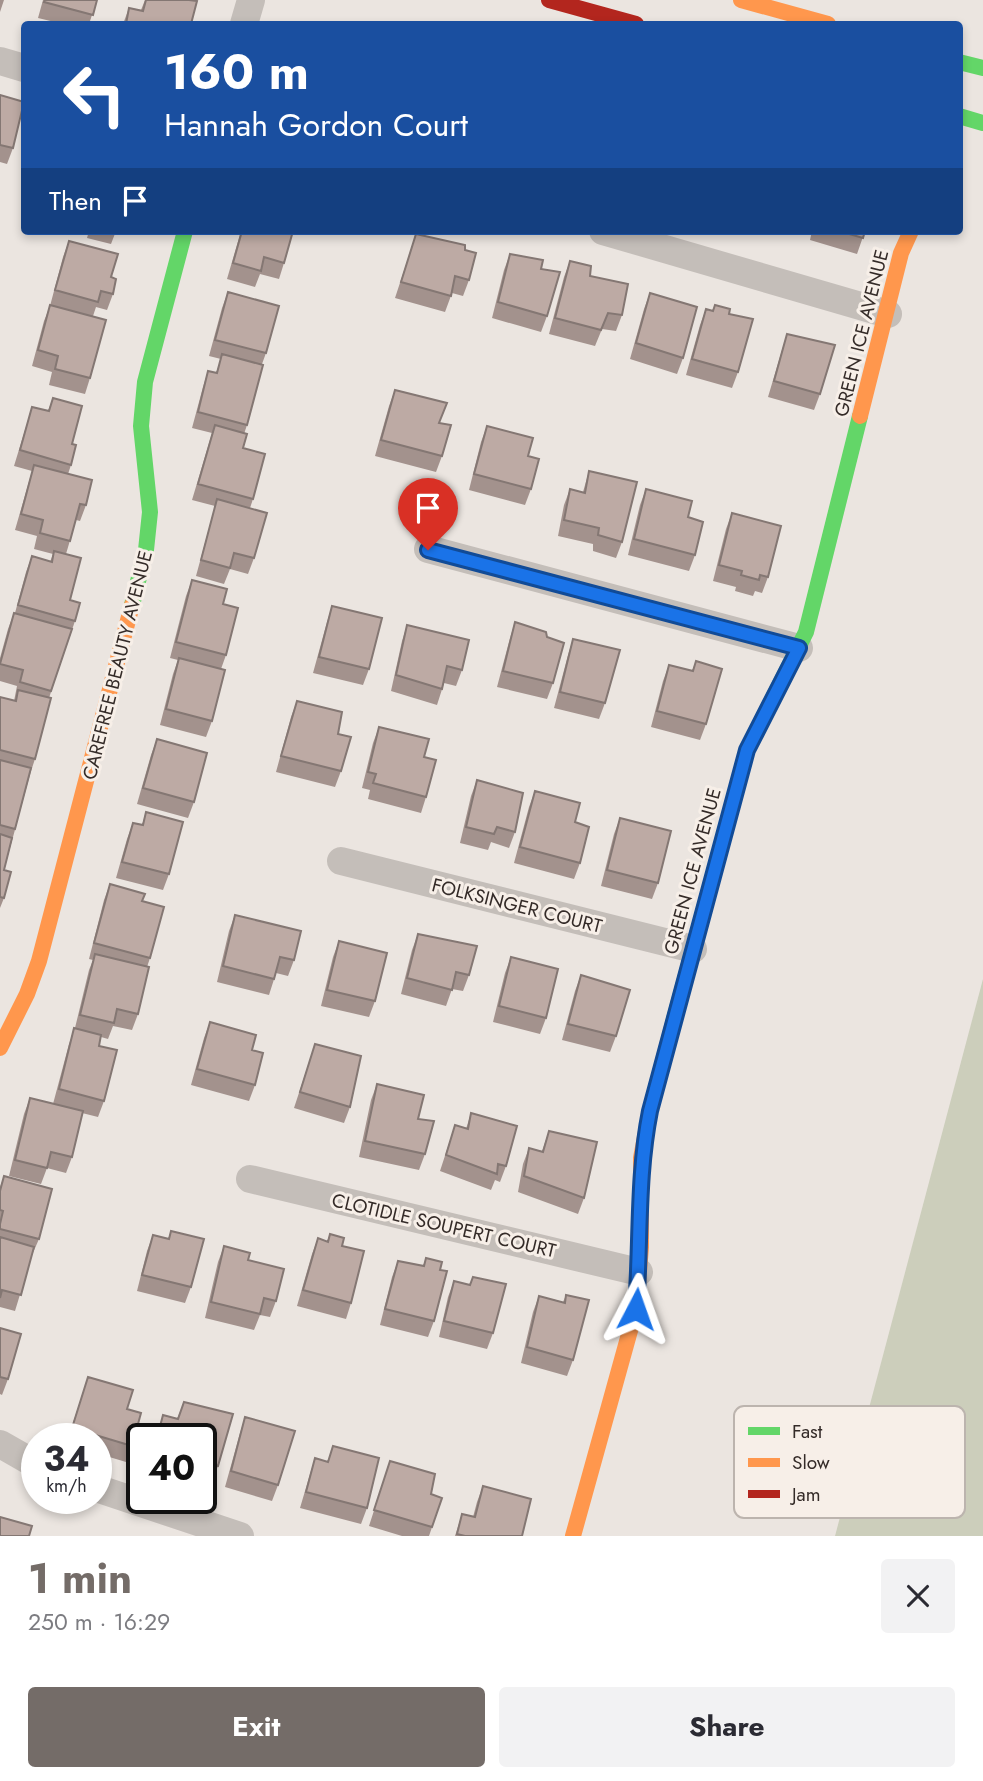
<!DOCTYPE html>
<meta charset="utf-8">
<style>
:root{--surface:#fff;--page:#f2f2f3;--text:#2b2b33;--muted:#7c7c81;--accent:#746c68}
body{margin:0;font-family:Jost,sans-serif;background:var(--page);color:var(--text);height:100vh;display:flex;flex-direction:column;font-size:26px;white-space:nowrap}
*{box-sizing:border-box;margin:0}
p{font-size:23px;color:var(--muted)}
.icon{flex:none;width:38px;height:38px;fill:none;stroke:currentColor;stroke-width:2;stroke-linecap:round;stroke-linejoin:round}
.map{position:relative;height:1536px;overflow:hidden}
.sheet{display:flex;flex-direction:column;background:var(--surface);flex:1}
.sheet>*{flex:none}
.banner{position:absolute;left:21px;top:21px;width:942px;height:214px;border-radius:7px;box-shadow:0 4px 10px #0003;background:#1a4fa0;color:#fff;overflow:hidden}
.speed{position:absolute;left:21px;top:1423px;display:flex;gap:14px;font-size:35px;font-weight:700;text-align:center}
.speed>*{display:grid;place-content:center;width:91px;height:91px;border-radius:50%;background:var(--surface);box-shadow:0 4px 10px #0003;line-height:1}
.speed small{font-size:18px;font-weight:400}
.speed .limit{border:4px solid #111;border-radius:10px;background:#fff;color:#111}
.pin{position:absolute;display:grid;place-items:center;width:60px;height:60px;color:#fff;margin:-72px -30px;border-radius:50% 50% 50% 0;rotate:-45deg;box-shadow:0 0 7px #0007}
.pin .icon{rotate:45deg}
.me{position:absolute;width:77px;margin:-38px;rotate:4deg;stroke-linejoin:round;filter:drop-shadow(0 0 5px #0008)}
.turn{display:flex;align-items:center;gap:24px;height:147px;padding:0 28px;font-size:32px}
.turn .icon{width:91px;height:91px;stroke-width:2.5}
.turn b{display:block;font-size:49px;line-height:60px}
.then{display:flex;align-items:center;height:66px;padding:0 28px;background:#0003;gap:14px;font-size:26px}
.round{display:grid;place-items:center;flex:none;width:74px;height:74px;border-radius:7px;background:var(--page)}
.summary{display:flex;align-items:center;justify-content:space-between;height:119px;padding:0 28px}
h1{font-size:42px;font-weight:700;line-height:52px;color:var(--accent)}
.action{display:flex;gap:14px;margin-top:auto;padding:14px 28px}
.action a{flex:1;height:80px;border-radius:7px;background:var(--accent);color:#fff;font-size:28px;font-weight:700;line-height:80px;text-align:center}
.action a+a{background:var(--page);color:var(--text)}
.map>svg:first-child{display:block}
</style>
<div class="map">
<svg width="983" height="1536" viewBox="0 0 983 1536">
<rect width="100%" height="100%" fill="#ebe5e0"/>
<path fill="#cccebb" d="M983 979V1536H835Z"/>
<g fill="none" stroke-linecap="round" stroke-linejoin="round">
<path stroke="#c4beb9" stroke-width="28" d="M244 24 251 0
M0 61 24 68
M603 231 888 314
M428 549 799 648
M341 861 693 949
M250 1179 639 1272
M0 1444 37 1465
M96 1488 240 1536"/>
<path stroke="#63d668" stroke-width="16" d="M959 62 983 68
M959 116 983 123
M132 605 146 550 150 512 141 426 145 382 185 231
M673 1023 747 750 806 632 860 416"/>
<path stroke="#ff974d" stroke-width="16" d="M741 0 828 24
M860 416 901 253 911 231
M0 1048 27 994 39 961 132 605
M573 1536 636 1309 641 1247V1158L650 1110 673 1023"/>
<path stroke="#b3261e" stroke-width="16" d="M549 0 636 24"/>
</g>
<path fill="#a3928d" d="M0 0H4L0 12Z
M43 0H97L89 24H63L38 18Z
M145 0H189L191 24H123L129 8 141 10Z
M0 95 13 148 7 164 0 162Z
M89 231H116L111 244 87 238Z
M241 231H293L284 263 279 279 260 274 255 287 227 279Z
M812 231H865L857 254 810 240Z
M416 234 465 250 469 280 463 296 452 293 445 312 395 298Z
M69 241 111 277 113 294 107 310 96 307 93 316 90 378 85 394 49 385 52 372 32 366 44 321 50 306 63 257Z
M510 254 541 269 547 316 541 332 492 318 504 270Z
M570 261 590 276 622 315 616 331 602 329 595 346 549 334 564 277Z
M228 292 266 353 262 364 247 425 244 434 243 448 253 499 250 508 254 558 248 574 230 569 224 584 196 576 215 506 192 500 212 433 192 428 203 387 208 371 216 373 221 359 209 356 222 308Z
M650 293 683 358 677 374 630 359 644 309Z
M706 309 729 314 738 372 732 388 686 375 700 325Z
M787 334 820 394 814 410 768 397 782 350Z
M395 390 440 423 442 456 436 472 375 456 389 406Z
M53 398 72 444 71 465 68 474 86 505 80 521 76 520 66 554 70 600 75 621 49 698 35 759 31 771 4 870V898L0 908V697L14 701 17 686 0 681V658L8 629 14 613H15L26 572 32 556 50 562 53 554 34 549 37 536 15 530 32 471 14 466 32 407 48 411Z
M487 426 528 456 531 489 525 505 469 490 481 442Z
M589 471 622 542 616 558 593 551V544L558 536 564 505 570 489 583 492Z
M646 489 688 517 695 555 689 571 628 555 640 505Z
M732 513 768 577 762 593 755 591 753 596 735 591 736 587 713 581 726 529Z
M192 580 223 604 226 655 221 669 212 721 206 737 160 725 173 674 178 660 170 658 186 596Z
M332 606 369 669 363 685 313 673 327 622Z
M515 622 553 683 547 699 497 687 510 638Z
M407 625 462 670 456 686 444 683 437 705 391 691 402 641Z
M573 639 605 703 599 719 554 708 568 655Z
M696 661 706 724 700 740 651 727 663 681 669 665 692 671Z
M297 701 338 734 341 771 335 787 276 772 291 717Z
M379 727 424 757 426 797 421 813 368 799 370 790 362 788 373 743Z
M157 739 194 802 188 818 137 804 151 755Z
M477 780 515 832 509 848 491 842 488 850 460 843 471 796Z
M535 791 575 822 580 863 574 879 514 863 529 807Z
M146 812 169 874 163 890 116 878 127 839 133 823 142 825Z
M620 818 658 883 652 899 601 886 614 834Z
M110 884 142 901 150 958 147 967 138 1014 132 1030 113 1026 108 1039 101 1037 99 1046 104 1101 98 1117 82 1113 72 1157 66 1173 47 1168 41 1184 9 1176 24 1114 30 1098 53 1104 69 1044 75 1028 89 970 93 960 89 959 104 900Z
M235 915 294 960 288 976 276 973 269 995 217 982 229 931Z
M418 934 469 975 463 991 452 989 446 1006 401 994 412 950Z
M339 941 375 1001 369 1017 321 1006 333 957Z
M511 957 546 1018 540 1034 493 1022 505 973Z
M581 975 616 1036 610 1052 562 1040 575 991Z
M210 1022 252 1050 255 1085 249 1101 191 1085 204 1038Z
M315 1044 350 1107 344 1123 294 1108Z
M377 1084 418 1119 425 1154 419 1170 359 1157 371 1100Z
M471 1113 506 1166 500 1182 495 1180 491 1190 440 1171 455 1125 466 1129Z
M549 1131 584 1198 578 1214 518 1192 523 1164 529 1148 542 1151Z
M4 1176 39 1239 32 1255 15 1311 0 1307V1187Z
M171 1231 191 1287 185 1303 137 1291 147 1251 153 1235 169 1239Z
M330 1234 342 1246 351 1303 346 1319 297 1306 312 1254 318 1238 327 1241Z
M224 1246 248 1260 276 1301 270 1317 260 1315 254 1330 205 1318 218 1262Z
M426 1258 440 1270 434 1321 428 1337 380 1325 392 1277 398 1261 423 1266Z
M454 1281 493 1333 487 1349 439 1337 448 1297Z
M566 1295 573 1360 567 1376 521 1363 533 1312 539 1296 563 1302Z
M0 1328 8 1379 2 1395 0 1394Z
M88 1377 127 1409 132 1446 126 1462 96 1453V1438H68Z
M184 1402 218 1466 212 1482 201 1479V1438H155L163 1415 177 1419Z
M245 1417 278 1485 272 1501 225 1487 240 1433Z
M315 1458 367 1508 361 1524 300 1508 310 1474Z
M390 1461 431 1494 442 1498 429 1536H402L369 1526Z
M483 1486 522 1536H455L462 1514 473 1517 477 1502Z"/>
<path fill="#bdaaa4" stroke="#847773" stroke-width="2" d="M45 0H97L93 15 44 2Z
M146 0H189L197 1 191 24H126L129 8 143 11Z
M0 95 24 102 13 148 0 145Z
M242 231H293L284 263 264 257 261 271 233 263Z
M839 231H865L863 238Z
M416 234 465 245V250L476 253 469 280 455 276 451 296 401 282Z
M69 241 118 254 111 277 116 279 113 294 101 291 98 302 55 290Z
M510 254 543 260 541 269 560 272 547 316 498 302Z
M570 261 591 266 590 276 628 284 622 315 608 313 601 330 555 318Z
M228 292 279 306 266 353 215 340Z
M650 293 697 307 683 358 636 343Z
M50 305 106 320 90 378 55 369 58 356 38 350Z
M715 305 730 309 729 314 753 319 738 372 692 359 706 309 713 311Z
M787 334 835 345 820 394 774 381Z
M222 354 263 365 247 425 198 412 208 371 217 373Z
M395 390 447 403 439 423 451 425 442 456 381 440Z
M53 398 82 406 72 444 76 445 71 465 20 450 32 407 49 411Z
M215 425 247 434 243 448 265 454 253 499 198 484Z
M487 426 533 438 528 456 539 459 531 489 474 474Z
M34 465 92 480 86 505 80 504 70 541 40 533 43 520 21 514Z
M589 471 637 482 622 542 598 535 599 528 564 520 570 489 585 493Z
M646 489 692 501 688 517 703 522 695 555 634 539Z
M217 499 267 513 254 558 234 553 230 568 201 560Z
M732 513 781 526 768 577 760 575 759 580 741 575 742 571 719 565Z
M54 551 81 558 70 600 80 603 75 621 18 605 32 556 52 562Z
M192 580 227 589 223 604 238 608 226 655 176 642Z
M332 606 382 618 369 669 319 657Z
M14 613 72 629 51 691 20 682 23 670 0 664Z
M515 622 546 632 547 637 564 643 553 683 503 671Z
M407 625 469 640 462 670 447 666 442 689 396 675Z
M573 639 620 650 605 703 560 692Z
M179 658 225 670 212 721 166 709Z
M696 661 722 669 706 724 657 711 669 665 693 671Z
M18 690 51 698 35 759 0 750V697L16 701Z
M297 701 342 712 338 734 351 737 341 771 281 756Z
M379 727 429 739 424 757 436 760 426 797 373 783 376 774 368 772Z
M157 739 207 753 194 802 143 788Z
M0 760 31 768 15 829 0 825Z
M477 780 523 793 515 832 497 827 494 834 466 827Z
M535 791 580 803 575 822 589 827 580 863 520 847Z
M146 812 183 822 169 874 122 862 133 823 143 825Z
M620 818 671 831 658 883 607 870Z
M0 834 12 838 4 870 11 872 4 898 0 897Z
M110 884 145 894 142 901 164 907 150 958 94 943Z
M235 915 301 931 294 960 280 957 274 979 223 966Z
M418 934 477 946 469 975 456 972 452 990 407 978Z
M339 941 387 953 375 1001 327 990Z
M95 954 149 967 138 1014 117 1009 114 1023 80 1015Z
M511 957 558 969 546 1018 499 1006Z
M581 975 630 990 616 1036 568 1024Z
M210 1022 256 1035 252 1050 263 1053 255 1085 197 1069Z
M74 1028 101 1035 99 1046 117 1050 104 1101 59 1089Z
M315 1044 361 1056 350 1107 300 1092Z
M377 1084 424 1095 418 1119 434 1121 425 1154 365 1141Z
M30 1098 83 1111 72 1157 51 1152 47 1168 15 1160Z
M471 1113 517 1126 506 1166 498 1164 497 1174 446 1155 455 1125 468 1129Z
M549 1131 597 1142 584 1198 524 1176 529 1148 543 1152Z
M4 1176 52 1189 39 1239 0 1229V1224L3 1211 0 1210V1191Z
M171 1231 204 1239 191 1287 142 1275 153 1235 169 1239Z
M330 1234 344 1238 342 1246 364 1251 351 1303 303 1290 318 1238 328 1242Z
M0 1237 34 1247 21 1295 2 1290 0 1298Z
M224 1246 250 1253 248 1260 284 1269 276 1301 264 1298 260 1314 211 1302Z
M426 1258 442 1262 440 1270 447 1271 434 1321 385 1309 398 1261 424 1266Z
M473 1277 506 1284 493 1333 444 1321 454 1281 470 1285Z
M566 1295 589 1300 573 1360 527 1347 539 1296 565 1303Z
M0 1328 21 1334 8 1379 0 1377Z
M88 1377 133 1390 127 1409 141 1413 132 1446 72 1428Z
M184 1402 233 1414 218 1466 201 1461V1438H157L163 1415 178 1419Z
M245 1417 295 1431 278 1485 231 1471Z
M333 1446 379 1458 367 1508 306 1492 315 1458 328 1462Z
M390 1461 435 1474 431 1494 442 1498 432 1527 374 1510Z
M483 1486 531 1499 522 1536H465L457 1534 462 1514 475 1517Z
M0 1517 32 1526 29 1536H0Z"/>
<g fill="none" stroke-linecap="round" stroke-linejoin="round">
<g stroke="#114b97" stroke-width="18">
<path id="route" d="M428 550 799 648 747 750 650 1111C637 1176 641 1242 636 1309"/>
</g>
<use href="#route" stroke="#1a73e8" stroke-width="12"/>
</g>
<g text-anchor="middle" stroke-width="6" stroke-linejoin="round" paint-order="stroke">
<g font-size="19" fill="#342b28" stroke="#f7efe8">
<text transform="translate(861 333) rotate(-76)" y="7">GREEN ICE AVENUE</text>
<text transform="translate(117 665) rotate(-76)" y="7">CAREFREE BEAUTY AVENUE</text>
<text transform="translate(692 871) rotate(-75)" y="7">GREEN ICE AVENUE</text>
<text transform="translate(517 905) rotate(14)" y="7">FOLKSINGER COURT</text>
<text transform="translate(444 1225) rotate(13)" y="7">CLOTIDLE SOUPERT COURT</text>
</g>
</g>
<rect x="734" y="1406" width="231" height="112" rx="10" fill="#f7efe8" stroke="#bcb4ae" stroke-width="2"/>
<rect x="748" y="1427" width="32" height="8" fill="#63d668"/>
<rect x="748" y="1458" width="32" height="9" fill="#ff974d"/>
<rect x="748" y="1490" width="32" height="8" fill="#b3261e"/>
<g font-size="19" fill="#342b28">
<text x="792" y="1438">Fast</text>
<text x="792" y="1469">Slow</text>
<text x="792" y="1501">Jam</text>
</g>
</svg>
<div class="speed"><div>34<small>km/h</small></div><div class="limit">40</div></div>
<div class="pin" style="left:428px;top:550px;background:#d93025"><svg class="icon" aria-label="arrive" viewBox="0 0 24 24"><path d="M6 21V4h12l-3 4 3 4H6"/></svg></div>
<svg class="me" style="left:636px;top:1309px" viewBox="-20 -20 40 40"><path d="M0-17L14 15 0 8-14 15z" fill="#1a73e8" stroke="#fff" stroke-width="4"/></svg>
<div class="banner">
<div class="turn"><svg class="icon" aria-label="left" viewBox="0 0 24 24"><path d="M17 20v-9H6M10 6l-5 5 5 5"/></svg><div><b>160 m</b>Hannah Gordon Court</div></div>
<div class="then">Then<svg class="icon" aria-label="arrive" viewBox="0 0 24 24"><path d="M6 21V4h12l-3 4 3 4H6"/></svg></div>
</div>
</div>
<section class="sheet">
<div class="summary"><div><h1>1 min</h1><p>250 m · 16:29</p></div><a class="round"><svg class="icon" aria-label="close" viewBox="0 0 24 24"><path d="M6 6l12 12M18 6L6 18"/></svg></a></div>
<div class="action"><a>Exit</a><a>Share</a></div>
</section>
